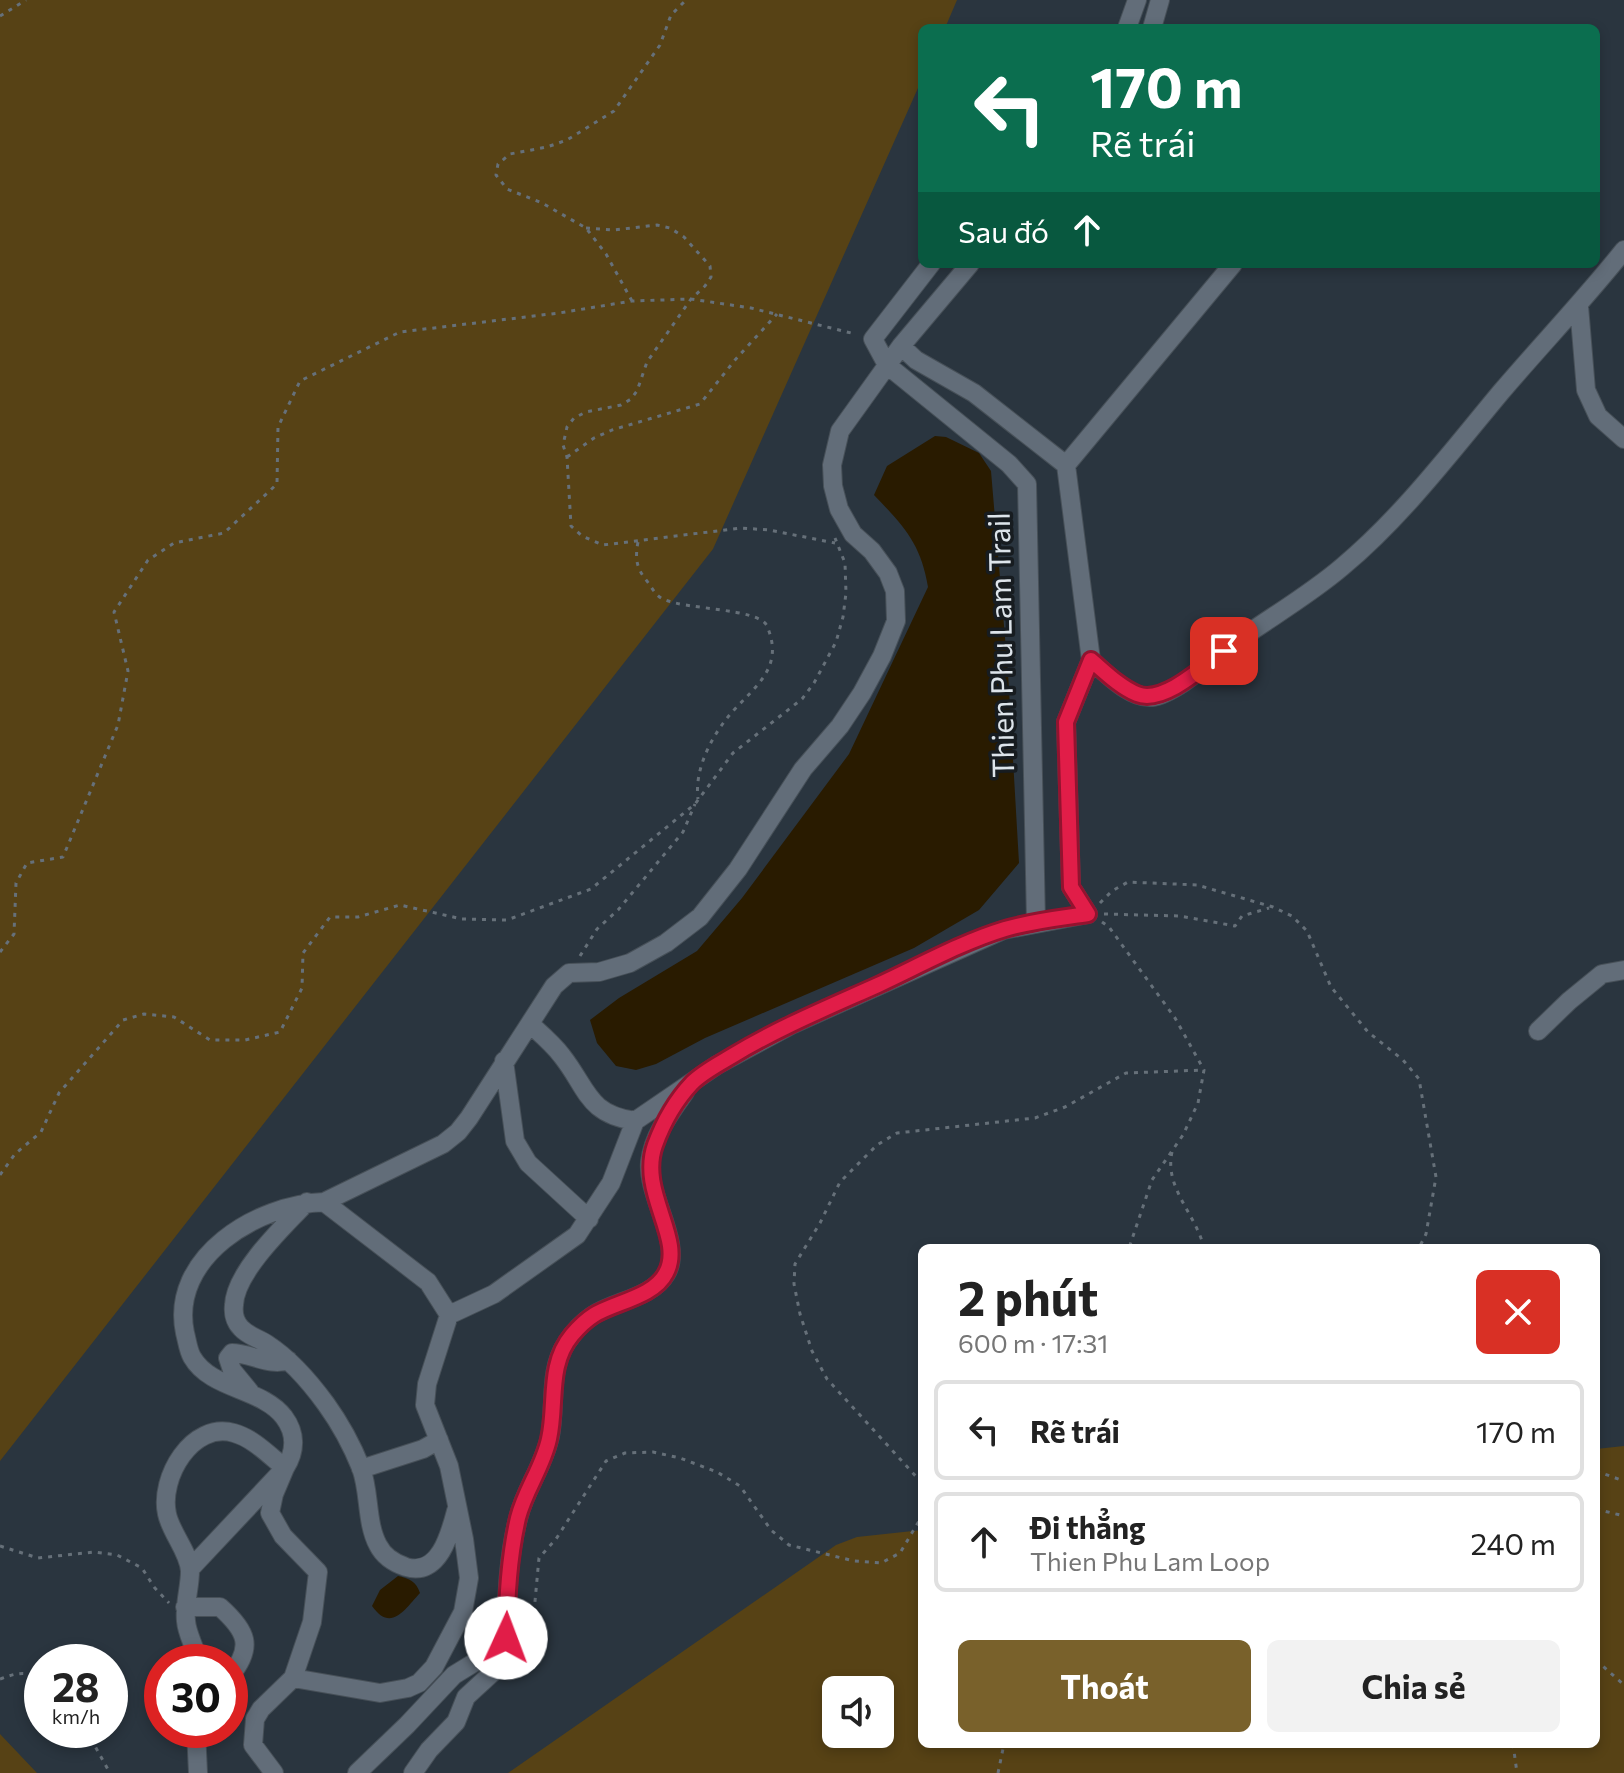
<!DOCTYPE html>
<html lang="vi">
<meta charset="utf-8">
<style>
:root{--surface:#fff;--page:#f2f2f2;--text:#222;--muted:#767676;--line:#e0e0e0;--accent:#79612b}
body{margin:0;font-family:Commissioner,sans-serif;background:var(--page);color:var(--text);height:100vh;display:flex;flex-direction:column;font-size:30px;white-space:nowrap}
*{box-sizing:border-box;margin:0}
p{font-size:26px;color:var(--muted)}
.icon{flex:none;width:44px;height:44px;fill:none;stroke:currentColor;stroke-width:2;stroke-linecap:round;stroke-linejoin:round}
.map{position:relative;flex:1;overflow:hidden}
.details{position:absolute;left:918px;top:1244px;width:682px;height:504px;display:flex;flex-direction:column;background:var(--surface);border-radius:12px;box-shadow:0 4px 12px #0003}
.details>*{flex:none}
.guide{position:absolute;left:918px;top:24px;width:682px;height:244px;border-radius:12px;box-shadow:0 4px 12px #0003;background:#0b6e4f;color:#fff;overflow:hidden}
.tools{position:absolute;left:822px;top:1676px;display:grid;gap:16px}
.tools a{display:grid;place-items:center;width:72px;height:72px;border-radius:12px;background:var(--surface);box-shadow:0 4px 12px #0003;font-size:40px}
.speed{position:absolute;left:24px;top:1644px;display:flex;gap:16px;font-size:40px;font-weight:700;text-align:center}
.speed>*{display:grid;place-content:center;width:104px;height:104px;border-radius:50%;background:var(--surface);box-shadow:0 4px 12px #0003;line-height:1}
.speed small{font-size:20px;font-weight:400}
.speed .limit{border:12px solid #d22;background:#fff;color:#111}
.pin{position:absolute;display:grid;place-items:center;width:68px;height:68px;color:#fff;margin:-34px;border-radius:16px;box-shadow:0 4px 12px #0006}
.me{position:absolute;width:88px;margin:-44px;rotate:2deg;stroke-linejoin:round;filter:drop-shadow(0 0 6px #0008)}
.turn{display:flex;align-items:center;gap:28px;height:168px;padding:0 40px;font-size:36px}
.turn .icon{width:104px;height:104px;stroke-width:2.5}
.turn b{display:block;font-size:56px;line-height:68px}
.then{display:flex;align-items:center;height:76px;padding:0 40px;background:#0003;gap:16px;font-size:30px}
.round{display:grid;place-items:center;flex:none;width:84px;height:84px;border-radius:12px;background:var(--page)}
.headline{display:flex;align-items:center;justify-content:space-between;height:136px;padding:0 40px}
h1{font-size:48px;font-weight:700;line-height:60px}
.cta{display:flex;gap:16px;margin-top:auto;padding:16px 40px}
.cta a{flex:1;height:92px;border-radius:12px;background:var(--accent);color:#fff;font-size:32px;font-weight:700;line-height:92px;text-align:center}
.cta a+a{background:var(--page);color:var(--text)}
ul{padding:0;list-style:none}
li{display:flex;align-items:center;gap:24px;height:100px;margin:0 16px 12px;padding:0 24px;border:4px solid var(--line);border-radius:12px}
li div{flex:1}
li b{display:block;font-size:30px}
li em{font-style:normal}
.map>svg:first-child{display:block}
</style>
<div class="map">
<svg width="1624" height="1773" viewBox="0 0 1624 1773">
<rect width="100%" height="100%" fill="#2a353f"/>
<path fill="#574215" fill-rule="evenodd" d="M0 0H957L945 28H922V79L713 549 0 1461Z
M1624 1446V1773H508L836 1545 857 1537 922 1530V1744H1596V1449ZM836 1690H880V1734H836Z
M0 1734 37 1773H0Z"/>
<path fill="#291b00" d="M935 436 946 437 979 453 991 471 1008 673 1019 863 979 910 914 948 705 1038 656 1064 636 1070 616 1066 597 1043 590 1020 619 998 697 951 742 898 849 754 928 587C921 544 904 526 874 495L887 466Z
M398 1576C410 1579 416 1581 420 1593 405 1609 391 1633 372 1606L380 1590Z"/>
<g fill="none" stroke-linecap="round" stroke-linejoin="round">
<g stroke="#475058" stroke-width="20">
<path id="street" d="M1127 28 1137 0
M1152 28 1160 0
M931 264 873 339 887 365 1009 464 1027 484 1036 922
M1579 306 1586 390 1598 416 1624 439
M901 346 916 360 974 393 1066 465 1091 660C1106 673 1130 699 1152 697 1176 694 1213 659 1233 644 1269 618 1308 596 1342 567 1402 517 1451 452 1501 392 1542 344 1585 299 1624 250
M1066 465 1233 264
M530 1024C541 1034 553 1044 562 1056 588 1089 587 1114 635 1121
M1538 1031 1569 1001 1602 974 1624 970
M504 1061 515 1141 528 1163 589 1219
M307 1202C285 1225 235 1272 234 1305 233 1313 235 1322 241 1328 248 1336 258 1338 267 1344 290 1359 310 1382 326 1404 339 1422 353 1448 361 1468 370 1492 366 1523 378 1545 384 1557 394 1563 406 1567 439 1577 450 1534 456 1511
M324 1202 428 1282 449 1315
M250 1392 232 1370 228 1358 232 1353C250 1353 271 1367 288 1360
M361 1469 423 1449 439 1440
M190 1569 285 1468C296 1451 296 1433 284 1417 262 1388 211 1390 192 1357 188 1350 187 1340 185 1333 169 1257 258 1204 324 1202L443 1144 458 1132 469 1118 554 986 569 973 599 972 630 963 666 943 700 917 738 869 803 769 840 726 862 693 882 656 896 621 895 591 888 573 872 551 853 534 839 509 833 486 832 465 840 431 901 346 970 264
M185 1607H220C247 1631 254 1647 230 1676
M505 1661C507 1613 506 1562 519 1515 526 1488 544 1465 550 1436 556 1405 548 1370 567 1342 573 1333 583 1322 592 1316 614 1301 652 1298 666 1274 684 1244 647 1197 650 1162 653 1136 670 1113 685 1092
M198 1662C196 1648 187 1635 186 1621 184 1604 190 1588 190 1571 189 1552 171 1533 167 1514 159 1478 192 1421 234 1433 253 1438 270 1456 285 1468L274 1494 270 1513 283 1536 318 1572 312 1622 293 1678 261 1709 255 1719 253 1745 274 1773
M293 1678 380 1693 408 1688 419 1683 434 1667 463 1612 469 1578 464 1539 449 1466 425 1405 427 1384 449 1315 494 1294 577 1235 611 1183 635 1121 717 1065 793 1024 1003 930 1088 914 1071 887 1066 722 1091 660
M196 1730 198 1773
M357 1773 407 1725 454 1675 485 1656 505 1661
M413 1773 429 1750 456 1722 466 1697 505 1661"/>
</g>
<path stroke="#667079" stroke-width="3" stroke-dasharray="4 6" stroke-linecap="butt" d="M0 16 26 0
M586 228 614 230 657 225 670 228 684 237 710 266 711 277 705 286 691 299 647 362 637 391 631 399 621 405 586 412 574 418 567 427 563 445 567 457 571 526 582 536 603 545 741 528 769 530 835 543
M632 301 606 254 586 228 542 203 507 189 496 175 498 164 510 154 547 147 567 140 614 111 660 45 671 15 686 0
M567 457 594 438 612 430 700 404 735 360 777 314
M638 542C635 558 636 568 647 581 652 588 656 596 663 599 686 610 759 608 767 626 784 666 758 684 734 710 713 733 694 768 698 799
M1100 903 1112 891 1128 882 1197 885 1273 907 1292 916 1307 931 1331 987 1368 1032 1403 1060 1419 1079 1436 1177 1426 1234 1419 1248
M1104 914 1180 916 1235 926 1242 916 1269 908
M1102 922 1109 927 1175 1018 1204 1070 1198 1103 1183 1135 1152 1180 1129 1248
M0 952 14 934 16 883 27 863 63 857 118 725 128 671 114 612 148 560 174 543 224 533 277 484 278 427 300 381 400 332 559 313 632 301 691 299 751 308 855 334
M580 956 597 929 618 910 683 832 695 804
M1172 1152C1164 1188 1196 1214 1204 1248
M0 1175 15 1154 41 1132 59 1093 123 1020 144 1014 174 1017 210 1040H245L280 1032 302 988 303 953 330 917H358L400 905 462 919 507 920 591 889 695 804 733 753 802 699 814 683 836 642 843 617 846 593 845 563 835 538
M1596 1471 1624 1481
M922 1483 827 1379 812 1351 800 1314 794 1284 795 1264 820 1223 840 1182 877 1145 897 1133 1035 1118 1065 1107 1126 1073 1204 1070
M1596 1509 1624 1516
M0 1546 38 1558 94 1552 117 1555 142 1568 154 1587 169 1603
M521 1655 531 1650 535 1636 534 1612 539 1558 556 1539 606 1461 625 1453 653 1452 680 1458 717 1472 740 1486 771 1530 789 1545 854 1561 881 1563 900 1553 922 1516
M1596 1660 1624 1685
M0 1679C16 1673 27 1670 42 1680
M86 1730 110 1773
M1513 1744 1517 1773
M998 1773 1004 1744"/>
<use href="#street" stroke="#626d79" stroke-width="18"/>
</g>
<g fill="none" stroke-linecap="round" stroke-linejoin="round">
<g stroke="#92132f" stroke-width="20">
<path id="route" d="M506 1638C507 1598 509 1557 518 1518 525 1490 543 1467 549 1439 557 1404 547 1365 572 1335 578 1328 586 1320 594 1315 615 1302 654 1297 666 1273 685 1239 638 1192 655 1145 663 1123 676 1100 692 1083 703 1072 719 1064 732 1056 778 1028 829 1007 878 985 919 966 962 942 1005 929 1032 921 1061 918 1088 914L1071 887 1066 722 1091 660C1105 672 1120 687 1137 694 1163 705 1204 666 1224 651"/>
</g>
<use href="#route" stroke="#e11d48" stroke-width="14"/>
</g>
<g text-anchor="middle" stroke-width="7" stroke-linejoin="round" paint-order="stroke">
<g font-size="30" fill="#dde4ea" stroke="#171c20">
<text transform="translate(1002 645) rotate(-91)" y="10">Thien Phu Lam Trail</text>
</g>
</g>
</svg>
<div class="tools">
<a><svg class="icon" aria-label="sound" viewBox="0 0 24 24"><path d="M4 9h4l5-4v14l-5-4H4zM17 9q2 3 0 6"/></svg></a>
</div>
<div class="speed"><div>28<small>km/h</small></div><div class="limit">30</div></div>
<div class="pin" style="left:1224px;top:651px;background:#d93025"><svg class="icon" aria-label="arrive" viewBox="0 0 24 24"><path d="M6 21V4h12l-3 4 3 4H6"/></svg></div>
<svg class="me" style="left:506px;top:1638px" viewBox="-20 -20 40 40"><circle r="19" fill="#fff"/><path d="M0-13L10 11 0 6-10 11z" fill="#e11d48"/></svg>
<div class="guide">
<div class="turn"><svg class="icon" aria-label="left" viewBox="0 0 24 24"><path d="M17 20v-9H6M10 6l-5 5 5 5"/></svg><div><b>170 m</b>Rẽ trái</div></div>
<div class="then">Sau đó<svg class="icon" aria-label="ahead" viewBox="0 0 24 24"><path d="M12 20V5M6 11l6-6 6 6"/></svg></div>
</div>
<section class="details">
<div class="headline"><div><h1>2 phút</h1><p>600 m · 17:31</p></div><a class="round" style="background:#d93025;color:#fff"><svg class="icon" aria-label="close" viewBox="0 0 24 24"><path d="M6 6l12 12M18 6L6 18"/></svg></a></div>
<ul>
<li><svg class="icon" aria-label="left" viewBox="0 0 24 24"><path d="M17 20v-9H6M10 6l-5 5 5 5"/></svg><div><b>Rẽ trái</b></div><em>170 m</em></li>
<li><svg class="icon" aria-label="ahead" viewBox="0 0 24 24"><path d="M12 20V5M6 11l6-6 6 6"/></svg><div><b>Đi thẳng</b><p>Thien Phu Lam Loop</p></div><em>240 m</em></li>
</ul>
<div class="cta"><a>Thoát</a><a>Chia sẻ</a></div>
</section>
</div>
